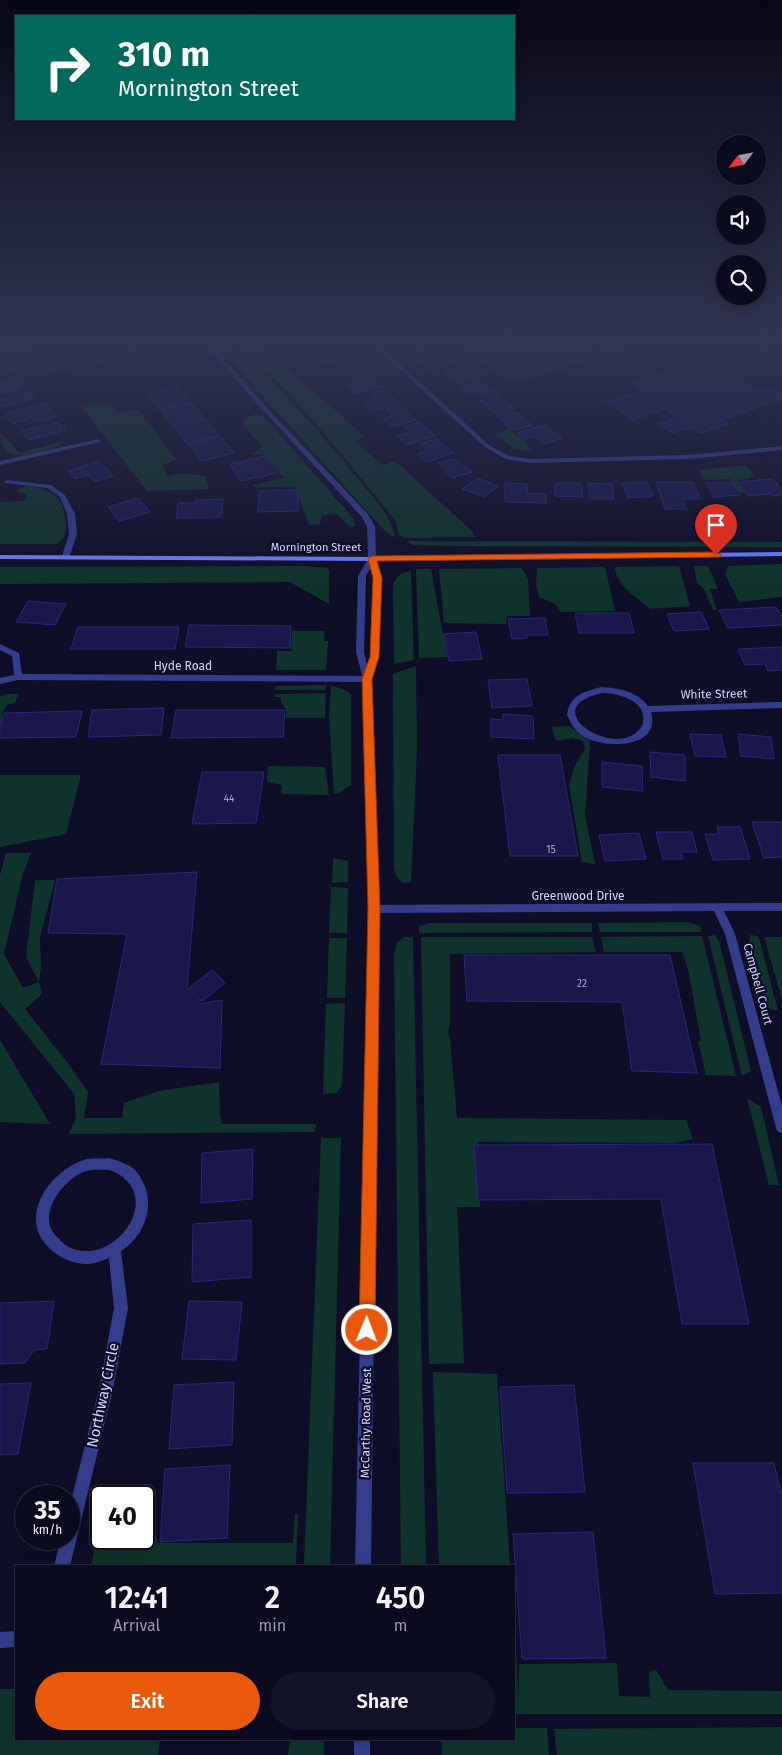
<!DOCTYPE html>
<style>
:root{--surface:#0a0a1e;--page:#131327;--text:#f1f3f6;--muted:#999aa4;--line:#2a2b3c;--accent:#ea580c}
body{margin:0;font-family:"Fira Sans",sans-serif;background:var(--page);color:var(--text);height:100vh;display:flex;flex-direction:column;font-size:19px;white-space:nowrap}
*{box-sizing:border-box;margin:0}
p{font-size:16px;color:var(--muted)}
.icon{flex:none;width:28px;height:28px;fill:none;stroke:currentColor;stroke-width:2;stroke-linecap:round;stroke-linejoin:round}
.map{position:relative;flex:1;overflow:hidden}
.panel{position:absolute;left:15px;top:1565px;width:500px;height:175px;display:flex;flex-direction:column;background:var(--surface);border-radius:0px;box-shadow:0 2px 12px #0003,0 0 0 1px var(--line)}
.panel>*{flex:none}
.banner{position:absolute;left:15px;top:15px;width:500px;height:105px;border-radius:0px;box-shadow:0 2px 12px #0003,0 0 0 1px var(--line);background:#00695c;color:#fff;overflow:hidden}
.needle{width:32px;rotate:238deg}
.buttons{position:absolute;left:716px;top:135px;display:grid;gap:10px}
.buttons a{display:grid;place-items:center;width:50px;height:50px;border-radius:50%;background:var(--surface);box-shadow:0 2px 12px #0003,0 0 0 1px var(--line);font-size:25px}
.speed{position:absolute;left:15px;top:1485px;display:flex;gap:10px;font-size:25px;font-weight:700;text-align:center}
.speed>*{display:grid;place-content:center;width:65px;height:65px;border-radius:50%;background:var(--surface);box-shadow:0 2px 12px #0003,0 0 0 1px var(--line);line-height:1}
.speed small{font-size:12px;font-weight:400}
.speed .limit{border:2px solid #111;border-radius:8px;background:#fff;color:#111}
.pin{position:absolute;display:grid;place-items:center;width:42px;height:42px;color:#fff;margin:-51px -21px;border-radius:50% 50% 50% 0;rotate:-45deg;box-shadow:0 0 5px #0007}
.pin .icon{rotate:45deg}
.me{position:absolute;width:55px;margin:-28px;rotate:1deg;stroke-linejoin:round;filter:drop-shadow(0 0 4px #0008)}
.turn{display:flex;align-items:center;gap:18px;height:105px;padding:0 20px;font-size:22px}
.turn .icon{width:65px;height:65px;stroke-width:2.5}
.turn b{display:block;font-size:35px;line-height:42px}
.eta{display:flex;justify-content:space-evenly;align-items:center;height:85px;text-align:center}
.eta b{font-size:30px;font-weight:600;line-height:35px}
.cta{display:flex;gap:10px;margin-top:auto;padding:10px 20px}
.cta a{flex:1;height:58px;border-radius:30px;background:var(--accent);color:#fff;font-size:20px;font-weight:600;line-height:58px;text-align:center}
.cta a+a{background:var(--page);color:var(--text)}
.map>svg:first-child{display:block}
</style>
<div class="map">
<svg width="782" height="1755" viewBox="0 0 782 1755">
<rect width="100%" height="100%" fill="#0e0d28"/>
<path fill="#0f332c" d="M213 340H231C277 384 318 430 358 479 372 497 390 513 395 536L392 537 381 527Z
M235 340H256L365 437 355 441 382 465 395 461 472 531 475 537 404 538 399 535 396 521 392 516C342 455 294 393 235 340Z
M459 340H576L591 349 583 356 589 361 550 374 506 381Z
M591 340H617L627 347 613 353Z
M425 354 432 360 430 362 436 367 424 370 409 358Z
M108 403 119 412 138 409 176 459 163 465 167 476 182 473 205 476 209 489 147 491 80 405Z
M254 414 265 418 354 519 355 527H350L337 514 322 515 320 524 309 525 295 487H255L253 485 284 478 263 454 251 455 262 447 243 424 246 418Z
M509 429 525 441 531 452 512 448 495 434Z
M0 432 19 453 61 442V445C38 452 0 470 0 432Z
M746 465 754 475 749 479 738 480 744 492 740 493 730 479 705 480 698 470Z
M28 486C55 490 63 497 66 523 67 533 65 538 57 544H0V502L24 501 26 494 17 492 20 488Z
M407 541 782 542V547L457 546 412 545Z
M782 564V597L739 602 725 574 728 566Z
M305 566 327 568 329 571V604L290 582 0 584V567Z
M679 566 690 606 650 609C637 598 615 584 615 567Z
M694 566H708L718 589H710L717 610H713L704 589 697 583Z
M605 567 615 611 561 612 555 604 539 597 536 585 537 568Z
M522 568 528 579 530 616H507L506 624 444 623 439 569Z
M416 569H431L447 657 419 658Z
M411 571 414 660 394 664 393 584C396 576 402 572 411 571Z
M292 631H325L324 641H328L326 670H276L277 651H291Z
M416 666 417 749 411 882 403 883 397 877 394 869 393 674Z
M326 685V690H274L276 686Z
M331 685 347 691 351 695V785L339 793 334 794 329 716Z
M326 693 325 718H286V709L281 702V697H274L275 694Z
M8 694H19L15 703 7 705 3 711 0 728V696Z
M569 726 590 741 585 815 595 864 582 862 569 785 574 767 585 749 583 741 573 738 556 741 552 727Z
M268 766 325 767 329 795 281 794 282 785 267 782Z
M0 775H81L66 834 0 847Z
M6 853H31L23 873 4 954 23 988 39 982 26 957 35 880H55L40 937 41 967 39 982 42 994 25 1009 67 1062 88 1092 84 1118H122L124 1103 159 1091 219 1082 220 1115 222 1124H316L315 1132 69 1134 76 1118 74 1094 0 1002V875Z
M333 858 348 861V882L332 883Z
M331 887 348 888 347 933H329Z
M688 922 700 926 701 932H600L598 923Z
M429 923H592V932L419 933V926Z
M715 935 719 941 751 1071 742 1076 708 936Z
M750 935 757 936 760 941 778 1011 767 1008 749 942Z
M702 936 736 1076 706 1075 698 1041H701L688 969 682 952H604L601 937Z
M404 937H413L426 1566H401L394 953 397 943Z
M421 937H592L596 952 450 954V1023L448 1032 450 1039 457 1118 686 1120 693 1139 674 1143 478 1142 480 1207H457L464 1363 429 1364Z
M764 937H782V999Z
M329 938H347L345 998H327Z
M345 1003 342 1085 337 1093 323 1094 326 1004Z
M0 1040 50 1124 0 1122Z
M747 1098 761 1107 779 1185H769Z
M321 1138H341L330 1566H304Z
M433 1372 497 1374 510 1566H439Z
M295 1514H298L296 1566H91L97 1535H101V1539H144V1536H156L158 1543H293Z
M514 1620 519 1699V1664L617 1663 619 1696 650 1697 649 1672 656 1670 668 1690 782 1691V1714H514Z
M0 1689H16V1739H160L158 1755H0Z
M782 1727V1755H557L554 1729Z
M514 1728H547L549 1755H442L441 1739H514Z
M292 1739H324V1755H288L289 1745Z"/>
<path fill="#1a174b" stroke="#2b277a" d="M118 340H140L151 341 146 350 133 349 129 354 110 353Z
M308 340H331L334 344 308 349 302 343 310 342Z
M420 340H427L440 351 425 354 411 343Z
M752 340H759L778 352 764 357 750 350 754 348 745 343Z
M331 348 337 353 344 351 351 357 316 366 308 360 318 357 312 353Z
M442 352 455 363 439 367 428 356Z
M101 354 107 361 80 367 74 360Z
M695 354 759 391 770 387 782 394V399L722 420 728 424 701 433 691 427 673 433 658 424 677 417 664 409 633 420 606 402 644 390 632 383 678 368 669 362Z
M65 360 73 367 45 375 38 368Z
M351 360 366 372 350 376 336 364Z
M11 363 18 372 0 376V366Z
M466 365 476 372 468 375 474 379 458 383 442 372Z
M365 376 371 380 374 379 383 386 354 394 346 386 355 383 352 379Z
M19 377 26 385 18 387 20 390 0 395V382Z
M482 381 498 393 481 397 475 391 468 393 460 387Z
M178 387 190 402 159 409 148 394Z
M383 390 400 403 372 411 364 403 375 399 370 394Z
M30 392 35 398 1 407 0 406V399Z
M498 396 515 409 497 414 480 401Z
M45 403 57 416 35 422 32 418 13 424 5 414Z
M192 403 204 418 173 425 161 410Z
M400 406 416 420 392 427 383 418 393 416 386 409Z
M516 412 523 417 532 426 512 430 498 416Z
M206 419 219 435 187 443 174 427Z
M58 422 66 430 29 440 22 431Z
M419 422 435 436 407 445 397 436 410 432 404 427Z
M544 425 562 438 545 444 535 436 525 439 517 433Z
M220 436 234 453 201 461 188 444Z
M436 439 454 453 427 462 417 454 427 450 420 444Z
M265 456 277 473 241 481 230 464Z
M455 459 462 465H465L472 472 452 478 438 463Z
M99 461 113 476 95 482 88 475 75 479 68 471Z
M477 478 498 486 485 497 462 489Z
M773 479 782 491V495L772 496 770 494 748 496 738 482Z
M647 482 653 496 628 498 622 483Z
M656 482H693L700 499H682L686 509H665Z
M732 482 741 495 714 497 706 483Z
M505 483 527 484 528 493 546 494V503L505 502Z
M555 483H581L583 497 555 496Z
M588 483 612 484 614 499H590Z
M298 490V511L258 512 259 491Z
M138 498 150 512 119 521 108 507Z
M223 499 221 517 176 518 178 503H195L196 500Z
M28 601 66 604 55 625 16 622Z
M776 607 782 617V625L728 628 719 610Z
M701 612 709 629 674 631 667 614Z
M575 613H629L634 633H579Z
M545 618 548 635H527V638L512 639 508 619Z
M189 625 291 626 290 648 185 647Z
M78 627H179L175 649H71Z
M476 632 482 659 449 661 443 634Z
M782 647V670L768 671 765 664 745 665 738 649Z
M527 679 532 706 492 708 488 680Z
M164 708 161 735 88 737 92 710Z
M176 710H285L283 737 171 738Z
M82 711 76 737 0 738V727L4 713Z
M503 714 533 716 534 739 491 737V719L503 720Z
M690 734 721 735 726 757 695 756Z
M738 734 771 737 774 759 741 756Z
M650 752 685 755V781L651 777Z
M498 755H560L578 856H510Z
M602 762 642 766 643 791 602 787Z
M202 772H264L256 823 192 824Z
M752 822H782V857L764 858Z
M717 827H740L750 859 713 860 705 834H719Z
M656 832H692L697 852H681L683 859H663Z
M639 833 646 859 605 861 599 835Z
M197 872 187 988 200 1004 222 1000 220 1068 101 1064 127 934 48 933 57 879Z
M464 955H670L697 1073 632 1071 622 1002 467 1001Z
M212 970 225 983 201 1002 189 988Z
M712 1144 749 1324H682L661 1199 478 1200 474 1145Z
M253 1149 252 1199 201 1203 202 1153Z
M251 1220V1277L192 1282 193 1224Z
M54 1301 47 1349 34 1350 25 1363 0 1364V1303Z
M189 1301 242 1302 236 1360 182 1359Z
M234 1382 232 1445 169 1449 174 1385Z
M31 1383 18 1454 0 1455V1384Z
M574 1385 585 1492 507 1493 500 1387Z
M693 1463H774L782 1498V1593L715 1594Z
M230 1465 227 1538 160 1542 165 1469Z
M593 1532 606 1658 522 1659 513 1534Z"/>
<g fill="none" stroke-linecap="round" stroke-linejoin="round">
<path fill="#333d8c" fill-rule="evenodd" d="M7 480 51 485 65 495 75 514 77 534 69 558H66L62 556 69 534 67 514 60 497 47 488 5 483 4 482Z"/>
<path fill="#333d8c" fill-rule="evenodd" d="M37 340H49L0 354V350Z
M367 340H374L489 445 509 456 531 459 688 455 782 446V450L688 459 531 463 505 459 485 447Z
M98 439 101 441 100 442 0 465V461Z
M0 644 19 653 22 674 367 676 371 679 367 682 18 680 0 684V678L14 675 12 656 0 650Z
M601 687C618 688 637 691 648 706L782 702V708L651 712C662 750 600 750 580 734 573 728 570 722 567 715 570 695 583 692 601 687ZM602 693C617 693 647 700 643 722 642 728 637 733 631 736 603 749 552 714 587 698 591 696 597 694 602 693Z
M782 903V911H724L735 934 782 1106V1133L778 1132 776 1128 725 934 714 911 374 913 370 912 369 909 370 906 374 905Z
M110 1158C118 1161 129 1164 135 1170 158 1196 149 1233 121 1251L128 1308 113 1389 70 1566H54L61 1539H69V1509L99 1389 114 1308 109 1258C102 1261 93 1264 86 1264 66 1264 42 1248 37 1228 30 1198 60 1166 87 1159 94 1158 103 1159 110 1158ZM110 1170C168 1193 116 1267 71 1248 66 1246 62 1242 59 1239 34 1218 61 1182 83 1172 91 1169 101 1170 110 1170Z
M16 1631V1647L0 1648V1632Z"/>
<path fill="#333d8c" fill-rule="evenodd" d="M201 340H208L266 407 367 513 375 526 376 559 382 578 378 657 371 678 379 909 371 1566H355L369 909 363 679 356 652 358 576 368 559 367 526 361 516 262 409ZM371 567 374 578 370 657 367 664 364 652 366 576Z
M354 1739H370V1755H354Z"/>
<path fill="#6b7eff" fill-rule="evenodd" d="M782 552V556L372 561 0 559V555L372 557Z"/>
</g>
<linearGradient id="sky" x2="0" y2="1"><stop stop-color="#080716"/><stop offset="0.58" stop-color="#303553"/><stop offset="1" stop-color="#303553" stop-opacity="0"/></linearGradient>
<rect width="782" height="586" fill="url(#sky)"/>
<path fill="#ea580c" stroke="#983908" d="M716 552 721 555 720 557 377 561 382 578 379 657 372 679 380 909 375 1330 373 1335 367 1338 362 1335 359 1330 368 909 362 679 370 657 373 578 368 559 372 556Z"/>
<g text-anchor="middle" stroke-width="4.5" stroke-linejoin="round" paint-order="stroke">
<g font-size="10" fill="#a6a6d2">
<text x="229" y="802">44</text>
<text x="551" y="853">15</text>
<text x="582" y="987">22</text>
</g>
<g font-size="11" fill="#d4d6ff" stroke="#0e0d28">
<text x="316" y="551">Mornington Street</text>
</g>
<g font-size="12" fill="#d4d6ff" stroke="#0e0d28">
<text x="183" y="670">Hyde Road</text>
<text transform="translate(714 694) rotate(-1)" y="4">White Street</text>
<text x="578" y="900">Greenwood Drive</text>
<text transform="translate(758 984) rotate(75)" y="4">Campbell Court</text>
<text transform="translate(366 1423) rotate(-89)" y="4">McCarthy Road West</text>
</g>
<g font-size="15" fill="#d4d6ff" stroke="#0e0d28">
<text transform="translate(103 1395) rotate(-78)" y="5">Northway Circle</text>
</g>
</g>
</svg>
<div class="buttons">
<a><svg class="needle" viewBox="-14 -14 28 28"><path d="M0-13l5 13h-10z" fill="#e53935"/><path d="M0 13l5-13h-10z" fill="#999aa4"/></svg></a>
<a><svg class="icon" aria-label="sound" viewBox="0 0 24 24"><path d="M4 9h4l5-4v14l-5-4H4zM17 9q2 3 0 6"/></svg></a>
<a><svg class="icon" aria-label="search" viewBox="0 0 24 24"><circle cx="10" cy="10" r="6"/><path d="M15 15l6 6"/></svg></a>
</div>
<div class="speed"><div>35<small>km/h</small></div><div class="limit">40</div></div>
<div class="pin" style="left:716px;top:555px;background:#d93025"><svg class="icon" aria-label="arrive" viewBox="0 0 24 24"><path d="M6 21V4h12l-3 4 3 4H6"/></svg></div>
<svg class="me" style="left:367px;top:1330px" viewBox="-20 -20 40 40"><circle r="17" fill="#ea580c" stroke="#fff" stroke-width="3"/><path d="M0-11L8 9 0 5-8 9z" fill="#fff"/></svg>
<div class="banner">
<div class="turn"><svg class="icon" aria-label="right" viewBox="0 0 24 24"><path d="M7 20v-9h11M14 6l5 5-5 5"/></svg><div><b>310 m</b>Mornington Street</div></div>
</div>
<section class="panel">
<div class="eta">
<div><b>12:41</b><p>Arrival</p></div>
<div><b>2</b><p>min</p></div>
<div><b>450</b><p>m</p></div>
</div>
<div class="cta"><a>Exit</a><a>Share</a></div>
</section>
</div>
